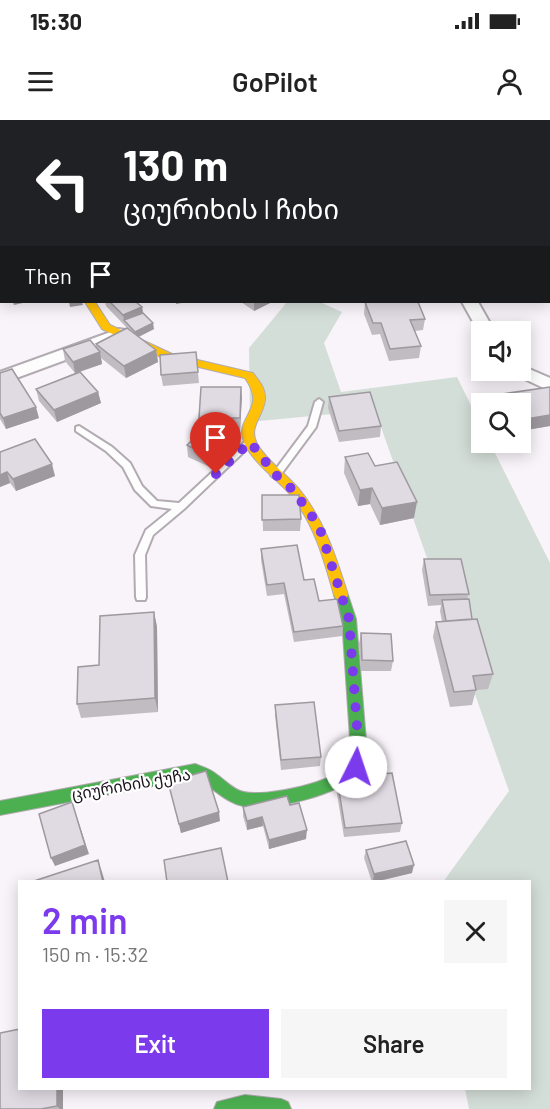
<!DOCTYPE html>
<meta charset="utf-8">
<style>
:root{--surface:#fff;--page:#f6f6f6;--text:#222;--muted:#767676;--accent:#7c3aed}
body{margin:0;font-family:Barlow,"Noto Sans Georgian",sans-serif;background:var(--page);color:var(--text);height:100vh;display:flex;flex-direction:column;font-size:22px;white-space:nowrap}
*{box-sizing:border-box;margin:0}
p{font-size:20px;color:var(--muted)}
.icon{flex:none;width:33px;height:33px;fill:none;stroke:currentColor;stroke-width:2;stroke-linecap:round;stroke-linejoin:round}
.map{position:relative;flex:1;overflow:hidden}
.sheet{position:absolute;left:18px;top:760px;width:513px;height:210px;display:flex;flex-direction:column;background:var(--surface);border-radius:0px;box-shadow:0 3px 15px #0003}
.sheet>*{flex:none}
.guide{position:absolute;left:0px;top:0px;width:550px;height:183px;box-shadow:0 3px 15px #0003;background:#202124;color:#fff;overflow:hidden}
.fabs{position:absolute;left:471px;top:201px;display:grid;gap:12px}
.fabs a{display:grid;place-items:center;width:60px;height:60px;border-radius:0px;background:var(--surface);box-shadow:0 3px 15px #0003;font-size:30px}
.pin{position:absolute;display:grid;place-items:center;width:51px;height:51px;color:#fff;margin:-62px -26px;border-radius:50% 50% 50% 0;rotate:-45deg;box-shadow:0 0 6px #0007}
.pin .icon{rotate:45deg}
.me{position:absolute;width:66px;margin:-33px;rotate:4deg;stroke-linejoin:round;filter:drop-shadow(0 0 4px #0008)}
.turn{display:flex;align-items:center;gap:21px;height:126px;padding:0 24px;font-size:27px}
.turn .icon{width:78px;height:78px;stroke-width:2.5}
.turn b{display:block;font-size:42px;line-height:51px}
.then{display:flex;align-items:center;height:57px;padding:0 24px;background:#0003;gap:12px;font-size:22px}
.round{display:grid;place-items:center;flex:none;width:63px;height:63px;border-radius:0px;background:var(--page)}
.summary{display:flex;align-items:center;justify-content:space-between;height:102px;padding:0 24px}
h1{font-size:36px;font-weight:600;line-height:45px;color:var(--accent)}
.action{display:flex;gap:12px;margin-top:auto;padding:12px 24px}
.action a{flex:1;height:69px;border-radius:0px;background:var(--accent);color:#fff;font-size:24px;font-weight:600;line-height:69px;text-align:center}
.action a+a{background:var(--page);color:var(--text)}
.status{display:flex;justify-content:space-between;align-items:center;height:42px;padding:0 30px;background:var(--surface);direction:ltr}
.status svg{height:16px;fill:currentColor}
header{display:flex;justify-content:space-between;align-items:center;height:78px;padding:0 24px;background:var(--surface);font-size:27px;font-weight:600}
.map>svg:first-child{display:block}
</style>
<div class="status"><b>15:30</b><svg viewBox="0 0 49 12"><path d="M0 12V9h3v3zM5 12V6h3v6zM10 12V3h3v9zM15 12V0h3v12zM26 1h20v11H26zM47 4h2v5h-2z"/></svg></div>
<header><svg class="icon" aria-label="menu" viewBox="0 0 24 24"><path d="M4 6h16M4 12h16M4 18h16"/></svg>GoPilot<svg class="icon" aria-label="person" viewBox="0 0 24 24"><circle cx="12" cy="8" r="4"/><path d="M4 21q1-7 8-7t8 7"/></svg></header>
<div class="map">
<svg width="550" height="989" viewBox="0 0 550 989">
<rect width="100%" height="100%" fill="#f9f4fa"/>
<path fill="#d4ded8" d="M287 182H320L342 192 324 223 341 272 457 257 481 306 482 322 490 323 550 443V989H469L465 969H530V762H443L509 671 375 290 250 302 249 228Z"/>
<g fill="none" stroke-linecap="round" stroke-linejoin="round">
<g stroke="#b2abb2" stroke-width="4">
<path id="lane" d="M110 0H116L109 2Z
M319 279 323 282 316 307 279 357H273L271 355 273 353 308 306 315 282Z
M79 306 112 327 130 343 142 366 157 381 179 383 247 320 250 319 254 322 184 389 153 415 145 435 146 477 145 480H137L136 477 135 435 146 410 172 389 151 386 135 370 123 347 106 331 76 311V307Z"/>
</g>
<g stroke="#b2abb2" stroke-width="4">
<path id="street" d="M12 0H27L28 2H13Z
M314 0H328L329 2H315Z
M410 0H431L409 2Z
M0 17H2L0 29Z
M0 63H2V73H0Z
M462 182H478L495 212H482L481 216Z
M119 209 125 210 128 214 125 218 0 264V252Z
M520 245 550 258V271L514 254 511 250H520Z"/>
</g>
<g stroke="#b2abb2" stroke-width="2">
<path id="fast" d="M341 470 348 475 356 499 367 633C366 639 365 646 361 651 344 674 271 692 243 686 224 682 212 666 195 658L0 695V681L195 644C203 647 210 649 216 654 225 660 233 670 244 672 265 677 338 663 350 642 350 641 351 634 351 633L342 499 334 475Z
M245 975 281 979 288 982 291 989H214L217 982Z"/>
</g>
<g stroke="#b2abb2" stroke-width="2">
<path id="slow" d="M85 182H95L110 205 172 234 253 253C258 260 265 267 265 277 266 294 247 306 257 324 267 341 285 353 298 368 324 399 336 437 348 475L346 479H336L334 475C324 439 314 403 290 374 275 357 253 343 244 322 234 296 268 290 245 258L165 239 102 209Z"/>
</g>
<use href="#lane" fill="#fefdfe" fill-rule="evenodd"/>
<use href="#street" fill="#fefdfe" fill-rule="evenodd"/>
<use href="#fast" fill="#4caf50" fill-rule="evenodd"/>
<use href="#slow" fill="#ffc107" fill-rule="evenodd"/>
</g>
<path fill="#c1bbc2" d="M128 0H154L164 2H128Z
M502 0H550V4H549V2H501Z
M0 69 2 70V87L0 88Z
M105 182H136L142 187 143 193 154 209 139 217 156 230 158 242 126 258 101 238 102 244 80 252 98 272 101 283 57 302 39 281 36 269 75 253 65 241 63 229 96 227V224L127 208 106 186Z
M241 182H270V183L254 191Z
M365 182 425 199 423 210 415 211 421 226 419 238 389 241 380 214 372 215 364 194Z
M196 232 199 263 163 266 161 255Z
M0 253 39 298 6 309 0 299Z
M241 267 240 310H228L236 313V325L212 348 188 337 187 325 204 310H200L199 298Z
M550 267V306L520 311V284H500L502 274Z
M329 277 381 306 380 317 339 322 328 288Z
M0 332 55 356 16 371 10 363 0 367Z
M345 337 375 346 414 398 380 405 370 384 358 386 344 353Z
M262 375 301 399 300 411H263Z
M261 429 304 460 319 481 343 506 342 516 294 522 284 474 267 476 261 440Z
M424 439 469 474 467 479 472 499 493 554 488 569 476 570 472 585 450 587 433 517 436 502 442 501 440 491 441 485 428 486 422 450Z
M154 492 157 507 158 592 81 598 77 584 99 545Z
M361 513 393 541 391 551H361L359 524Z
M275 585 321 637 320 646 281 650 275 595Z
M337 658 402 703 400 712 344 717 336 668Z
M168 662 220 701 181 713Z
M290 685 306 719 269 729 263 706 247 710 243 696V687Z
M366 730 412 753 376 762H372L364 738Z
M0 913 63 989H0Z"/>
<path fill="#9d999e" d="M71 0H101V2H72Z
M541 0H550V4H549V2H538Z
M13 182H27L14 185Z
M69 182H82L83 185 70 187Z
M176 182H187L176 184Z
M254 182H270V183L254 191Z
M142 187 144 199 124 200 123 195Z
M153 203 154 209 136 218 135 212Z
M156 230 158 242 126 258 124 246Z
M100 232 102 244 75 253 73 242Z
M241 267 242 278 240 310V298Z
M98 272 101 283 57 302 54 290Z
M36 287 39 298 6 309 3 298Z
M550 295V306L520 311V300Z
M236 313V325L212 348 211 337Z
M52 344 55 356 16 371 13 359Z
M7 352 10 363 0 367V355Z
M372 368 370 384 358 386 360 370Z
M417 382 414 398 380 405 382 388Z
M154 492 157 507 158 592 155 578Z
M72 682 89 734 55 746 51 738Z
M219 692 220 701 181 713 179 704Z
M262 697 263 706 247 710V701Z
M307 710 306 719 269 729V720Z
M98 740 102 752 105 762H103Z
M414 745 412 753 373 762 374 754Z
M57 969H63V989H60L57 986Z"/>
<path fill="#e0dae2" stroke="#9d999e" stroke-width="1.5" d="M154 0H162L164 2H150Z
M181 0H206L207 2H182Z
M297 0H319L320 2H298Z
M368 0H376L378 2 363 1Z
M431 0H456L458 2H433Z
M524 0H541L538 2H528Z
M110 182H136L142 187 123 195Z
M365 182H418L425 199 410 200 421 226 390 229 381 203H373Z
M143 193 153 203 135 212 124 200Z
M127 208 156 230 124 246 96 224Z
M90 220 100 232 73 242 63 229Z
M196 232 198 252 161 255 160 235Z
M12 249 36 287 3 298 0 293V253Z
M80 252 98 272 54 290 36 269Z
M201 267H241L240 298H199Z
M550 267V295L520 300V284H508L502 274Z
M370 272 381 306 339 311 329 277Z
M211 302 236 313 211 337 187 325Z
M35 319 52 344 13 359 7 352 0 355V332Z
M368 333 375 346 397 342 417 382 382 388 372 368 360 370 345 337Z
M262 375H299L301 399 262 400Z
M297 425 304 460 314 459 319 481 337 479 343 506 294 512 284 463 267 465 261 429Z
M424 439H461L469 474 430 475Z
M469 479 472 499 446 501 442 480Z
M154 492 155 578 77 584 78 547 99 545 100 496Z
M477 499 493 554 473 556 476 570 454 572 436 502Z
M361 513 391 514 393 541 362 540Z
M314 582 321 637 281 640 275 585Z
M206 651 219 692 179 704 168 662Z
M392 653 402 703 345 708 337 658Z
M287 676 290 685 299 683 307 710 269 720 262 697 247 701 243 687Z
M72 682 85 725 51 738 39 694Z
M406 721 414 745 374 754 366 730Z
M221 728 228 762H167L164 740Z
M98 740 103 762H31Z
M20 909V969H57V986L41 989H0V913Z"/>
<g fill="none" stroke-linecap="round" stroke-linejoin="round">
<path stroke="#7c3aed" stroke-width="10" stroke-dasharray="0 18" d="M216 354 250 322 276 355 293 370 319 406 349 499 359 633 356 647"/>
</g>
<g text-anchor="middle" stroke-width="4.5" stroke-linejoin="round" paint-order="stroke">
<g font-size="16" fill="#1c131d" stroke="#fff">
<text transform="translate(131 664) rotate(-10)" y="6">ციურიხის ქუჩა</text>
</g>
</g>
</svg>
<div class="fabs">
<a><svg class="icon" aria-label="sound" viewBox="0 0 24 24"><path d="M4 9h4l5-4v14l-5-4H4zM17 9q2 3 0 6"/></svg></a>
<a><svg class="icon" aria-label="search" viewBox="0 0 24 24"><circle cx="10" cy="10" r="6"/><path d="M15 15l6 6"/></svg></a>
</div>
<div class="pin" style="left:216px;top:354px;background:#d93025"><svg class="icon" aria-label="arrive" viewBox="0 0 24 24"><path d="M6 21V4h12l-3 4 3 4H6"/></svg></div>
<svg class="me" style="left:356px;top:647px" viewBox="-20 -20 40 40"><circle r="19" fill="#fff"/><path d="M0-13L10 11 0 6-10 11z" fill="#7c3aed"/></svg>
<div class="guide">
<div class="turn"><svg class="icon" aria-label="left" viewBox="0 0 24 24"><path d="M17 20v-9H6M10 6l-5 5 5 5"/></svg><div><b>130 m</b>ციურიხის I ჩიხი</div></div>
<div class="then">Then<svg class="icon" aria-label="arrive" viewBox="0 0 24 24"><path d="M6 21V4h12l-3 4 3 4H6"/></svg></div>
</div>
<section class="sheet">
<div class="summary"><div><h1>2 min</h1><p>150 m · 15:32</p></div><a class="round"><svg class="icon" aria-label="close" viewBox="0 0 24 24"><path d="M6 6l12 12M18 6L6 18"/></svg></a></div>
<div class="action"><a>Exit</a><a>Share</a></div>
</section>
</div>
